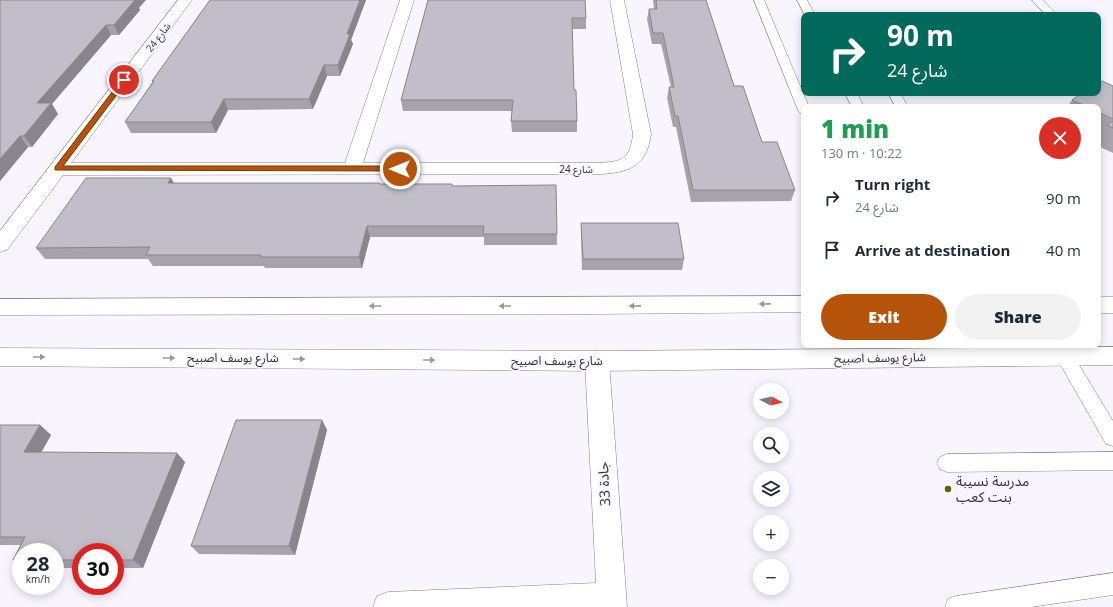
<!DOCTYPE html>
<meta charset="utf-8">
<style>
:root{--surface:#fff;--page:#f2f2f3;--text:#1f2937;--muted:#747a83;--accent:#b45309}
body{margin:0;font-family:"Open Sans","Noto Sans Arabic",sans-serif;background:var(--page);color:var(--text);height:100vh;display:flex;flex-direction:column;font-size:15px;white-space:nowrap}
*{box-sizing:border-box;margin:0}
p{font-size:13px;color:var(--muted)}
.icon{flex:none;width:22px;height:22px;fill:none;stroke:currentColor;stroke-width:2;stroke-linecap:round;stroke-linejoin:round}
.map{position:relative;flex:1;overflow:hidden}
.side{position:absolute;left:801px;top:104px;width:300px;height:244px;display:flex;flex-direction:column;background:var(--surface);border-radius:8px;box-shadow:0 2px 10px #0003}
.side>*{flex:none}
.top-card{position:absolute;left:801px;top:12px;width:300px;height:84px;border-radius:8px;box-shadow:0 2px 10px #0003;background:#00695c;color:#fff;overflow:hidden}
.needle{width:26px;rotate:97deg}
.buttons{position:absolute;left:753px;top:383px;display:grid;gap:8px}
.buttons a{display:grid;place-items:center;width:36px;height:36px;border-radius:50%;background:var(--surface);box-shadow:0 2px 10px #0003;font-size:20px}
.speed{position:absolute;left:12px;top:543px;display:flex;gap:8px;font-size:20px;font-weight:700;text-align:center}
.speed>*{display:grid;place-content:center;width:52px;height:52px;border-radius:50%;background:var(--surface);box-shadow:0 2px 10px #0003;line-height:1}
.speed small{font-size:10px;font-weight:400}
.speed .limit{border:6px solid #d22;background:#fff;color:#111}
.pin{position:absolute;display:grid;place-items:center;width:34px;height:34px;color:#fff;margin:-17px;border:2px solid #fff;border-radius:50%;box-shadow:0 1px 4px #0007}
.me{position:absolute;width:44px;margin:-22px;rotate:270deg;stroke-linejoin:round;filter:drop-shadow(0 0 3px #0008)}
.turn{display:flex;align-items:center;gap:14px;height:84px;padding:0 20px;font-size:18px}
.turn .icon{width:52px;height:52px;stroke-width:2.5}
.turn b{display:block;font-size:28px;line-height:34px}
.round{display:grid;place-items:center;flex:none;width:42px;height:42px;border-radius:21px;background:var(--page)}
.head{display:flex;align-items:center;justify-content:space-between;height:68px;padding:0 20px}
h1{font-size:24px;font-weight:800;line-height:30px;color:#1e9e55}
.action{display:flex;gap:8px;margin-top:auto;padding:8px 20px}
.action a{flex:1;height:46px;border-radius:24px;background:var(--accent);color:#fff;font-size:16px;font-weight:800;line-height:46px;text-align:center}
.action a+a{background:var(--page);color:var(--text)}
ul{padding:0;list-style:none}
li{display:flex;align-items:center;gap:12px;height:52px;padding:0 20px}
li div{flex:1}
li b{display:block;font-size:15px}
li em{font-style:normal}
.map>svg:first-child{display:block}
</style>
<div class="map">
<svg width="1113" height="607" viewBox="0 0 1113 607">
<rect width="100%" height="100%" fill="#f8f5fe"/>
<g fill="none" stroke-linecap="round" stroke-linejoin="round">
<g stroke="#83808a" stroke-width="1">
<path id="lane" d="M754 0H764L809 107H804V114L800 113 798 110Z
M797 0H807L815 15H805Z
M1032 0H1043L1057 15H1046Z
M845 93H857L864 107H852Z
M888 93H900L908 107H896Z
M1065 350 1071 352 1113 421V446L1106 444 1056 357 1059 352Z
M1113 452V470L947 472 940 469 937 463 940 457 947 454Z
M1113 573V595L1031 607H945L948 599 956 596Z"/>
</g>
<g stroke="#83808a" stroke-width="1">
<path id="street" d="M178 0H192L71 163H345L400 0H414L363 163H592C618 162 630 163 633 134L610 0H624L651 134C647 165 631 172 602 174L63 175 7 250 0 252V231Z
M597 351 605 354 609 361 627 607H373L377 596 388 592 596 583 585 361 589 354Z"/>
</g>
<g stroke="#83808a" stroke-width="1">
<path id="secondary" d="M804 296V312L595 314 0 315V299Z
M1098 297H1113V313H1098Z
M1113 347V365L597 371 0 366V348L597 351Z"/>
</g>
<use href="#lane" fill="#fff" fill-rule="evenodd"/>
<use href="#street" fill="#fff" fill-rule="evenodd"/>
<use href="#secondary" fill="#fff" fill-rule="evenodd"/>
</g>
<path fill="#a7a3ad" d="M0 0 139 8 140 10 119 35H111L52 104 58 114 32 147H28L0 181Z
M210 0H366L351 40 353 44 340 76H327L313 109 228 110 216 133H131L125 122 152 83V81Z
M428 0 586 18V29H572L574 90 577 121V132H512L511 121 512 111H403L401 100Z
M653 0H706L734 86 762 142 795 190 791 201 691 202 676 127H673L667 98 669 87H671L661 44H652L647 19 649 9H654Z
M1113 86V153L1098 146V138L1099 137H1098V107H1067L1072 100Z
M171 178 174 183H379L380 184 452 186 556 185 557 245H484V237H370L362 268H265L264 266H153L148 259H45L36 248Z
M581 223 684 259 682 270H582L581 235Z
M322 420 327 430 295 555 199 554 191 546Z
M0 425H40L51 435 41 452 185 462 143 568H115V552H81V568H55V552H21V564L13 560 21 545H0Z"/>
<path fill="#88858d" d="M132 0H146L139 8 140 10 119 35 114 25Z
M360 0H366L351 40 353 44 340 76 338 65 347 34Z
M106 25 111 35 52 104 58 114 32 147 24 136 37 103Z
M324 65 327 76 313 109 309 99Z
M224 99 228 110 216 133 211 122Z
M20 136 28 147 0 181V159Z
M171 178 177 189 168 183Z
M367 226 370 237 362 268 359 257Z
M322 420 327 430 295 555 289 546Z
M40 425 51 435 36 462 24 452Z
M177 453 185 462 143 568 133 560Z"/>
<path fill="#c2bec9" stroke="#88858d" d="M0 0H135L114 25H106L37 103H51L24 136H20L0 159Z
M210 0H360L347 34H350L338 65H324L309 99H224L211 122H125L154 81H152Z
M428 0H585L586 18H572L574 90H576L577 121H511L513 100H401Z
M656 0H706L734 86H743L762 142H777L795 190H693L678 116H675L669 87H674L663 33H653L649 9H657Z
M1102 81 1113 86V119L1098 112V107H1088L1072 100 1082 93H1098V83Z
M1113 121V128L1107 125Z
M86 178H171L168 183H379V184H452V186L556 185 557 234H483L484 226H367L359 257H260L261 255H146L150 247 36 248Z
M581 223H678L684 259H583Z
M236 420H322L289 546H191Z
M0 425H40L24 452 177 453 133 560H115V552H81V560H55V552H21V560H13L25 537H0Z"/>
<defs><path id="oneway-solid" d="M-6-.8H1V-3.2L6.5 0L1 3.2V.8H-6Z"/></defs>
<g fill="#98989a">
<use href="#oneway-solid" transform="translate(765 304) rotate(179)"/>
<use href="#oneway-solid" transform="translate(375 306) rotate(-180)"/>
<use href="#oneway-solid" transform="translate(505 306) rotate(-180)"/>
<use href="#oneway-solid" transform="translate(635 306) rotate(179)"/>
<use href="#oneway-solid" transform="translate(39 357)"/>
<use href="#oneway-solid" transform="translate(169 358)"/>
<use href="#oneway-solid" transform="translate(299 359)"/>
<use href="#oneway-solid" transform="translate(429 360)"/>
</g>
<path fill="#b45309" stroke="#753606" d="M122 79 128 80 63 166H400L404 169 400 171 55 170V167Z"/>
<circle fill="#55660f" stroke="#f8f5fe" stroke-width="1.5" cx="948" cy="489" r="4"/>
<g text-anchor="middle" stroke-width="3.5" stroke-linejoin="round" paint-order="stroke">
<g font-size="10" fill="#323135" stroke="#f8f5fe">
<text transform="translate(158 37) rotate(-53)" y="4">شارع 24</text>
<text x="576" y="173">شارع 24</text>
</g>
<g font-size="12" fill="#323135" stroke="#f8f5fe">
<text x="233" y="362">شارع يوسف اصبيح</text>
<text transform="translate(880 358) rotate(-1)" y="4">شارع يوسف اصبيح</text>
<text x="557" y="365">شارع يوسف اصبيح</text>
</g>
<g font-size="14" fill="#323135" stroke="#f8f5fe" text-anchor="start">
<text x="956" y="486">مدرسة نسيبة<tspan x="956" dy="16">بنت كعب</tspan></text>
</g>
<g font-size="14" fill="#323135" stroke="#f8f5fe">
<text transform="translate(604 484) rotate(-93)" y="5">جادة 33</text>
</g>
</g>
</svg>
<div class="buttons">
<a><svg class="needle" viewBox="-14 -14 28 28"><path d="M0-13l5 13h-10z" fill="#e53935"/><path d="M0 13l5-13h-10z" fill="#747a83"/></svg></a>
<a><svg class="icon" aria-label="search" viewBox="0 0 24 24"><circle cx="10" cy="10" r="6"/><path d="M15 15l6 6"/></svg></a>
<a><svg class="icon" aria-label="layers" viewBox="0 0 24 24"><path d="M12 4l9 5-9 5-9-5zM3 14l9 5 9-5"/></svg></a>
<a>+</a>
<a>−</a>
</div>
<div class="speed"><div>28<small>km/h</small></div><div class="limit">30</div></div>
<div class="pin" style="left:124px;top:80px;background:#d93025"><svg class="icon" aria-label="arrive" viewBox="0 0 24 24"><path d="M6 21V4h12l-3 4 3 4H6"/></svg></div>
<svg class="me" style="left:400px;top:169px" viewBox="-20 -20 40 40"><circle r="17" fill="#b45309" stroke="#fff" stroke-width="3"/><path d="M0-11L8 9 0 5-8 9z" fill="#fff"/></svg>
<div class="top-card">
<div class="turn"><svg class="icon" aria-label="right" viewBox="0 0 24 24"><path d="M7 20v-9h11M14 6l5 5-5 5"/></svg><div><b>90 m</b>شارع 24</div></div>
</div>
<section class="side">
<div class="head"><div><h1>1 min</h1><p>130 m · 10:22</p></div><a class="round" style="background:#d93025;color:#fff"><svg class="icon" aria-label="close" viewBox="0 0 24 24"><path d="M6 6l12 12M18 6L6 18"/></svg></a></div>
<ul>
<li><svg class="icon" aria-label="right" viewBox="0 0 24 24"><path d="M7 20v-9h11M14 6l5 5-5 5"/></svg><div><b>Turn right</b><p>شارع 24</p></div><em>90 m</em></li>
<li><svg class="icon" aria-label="arrive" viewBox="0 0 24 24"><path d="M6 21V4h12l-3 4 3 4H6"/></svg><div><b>Arrive at destination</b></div><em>40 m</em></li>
</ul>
<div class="action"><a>Exit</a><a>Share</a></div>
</section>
</div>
